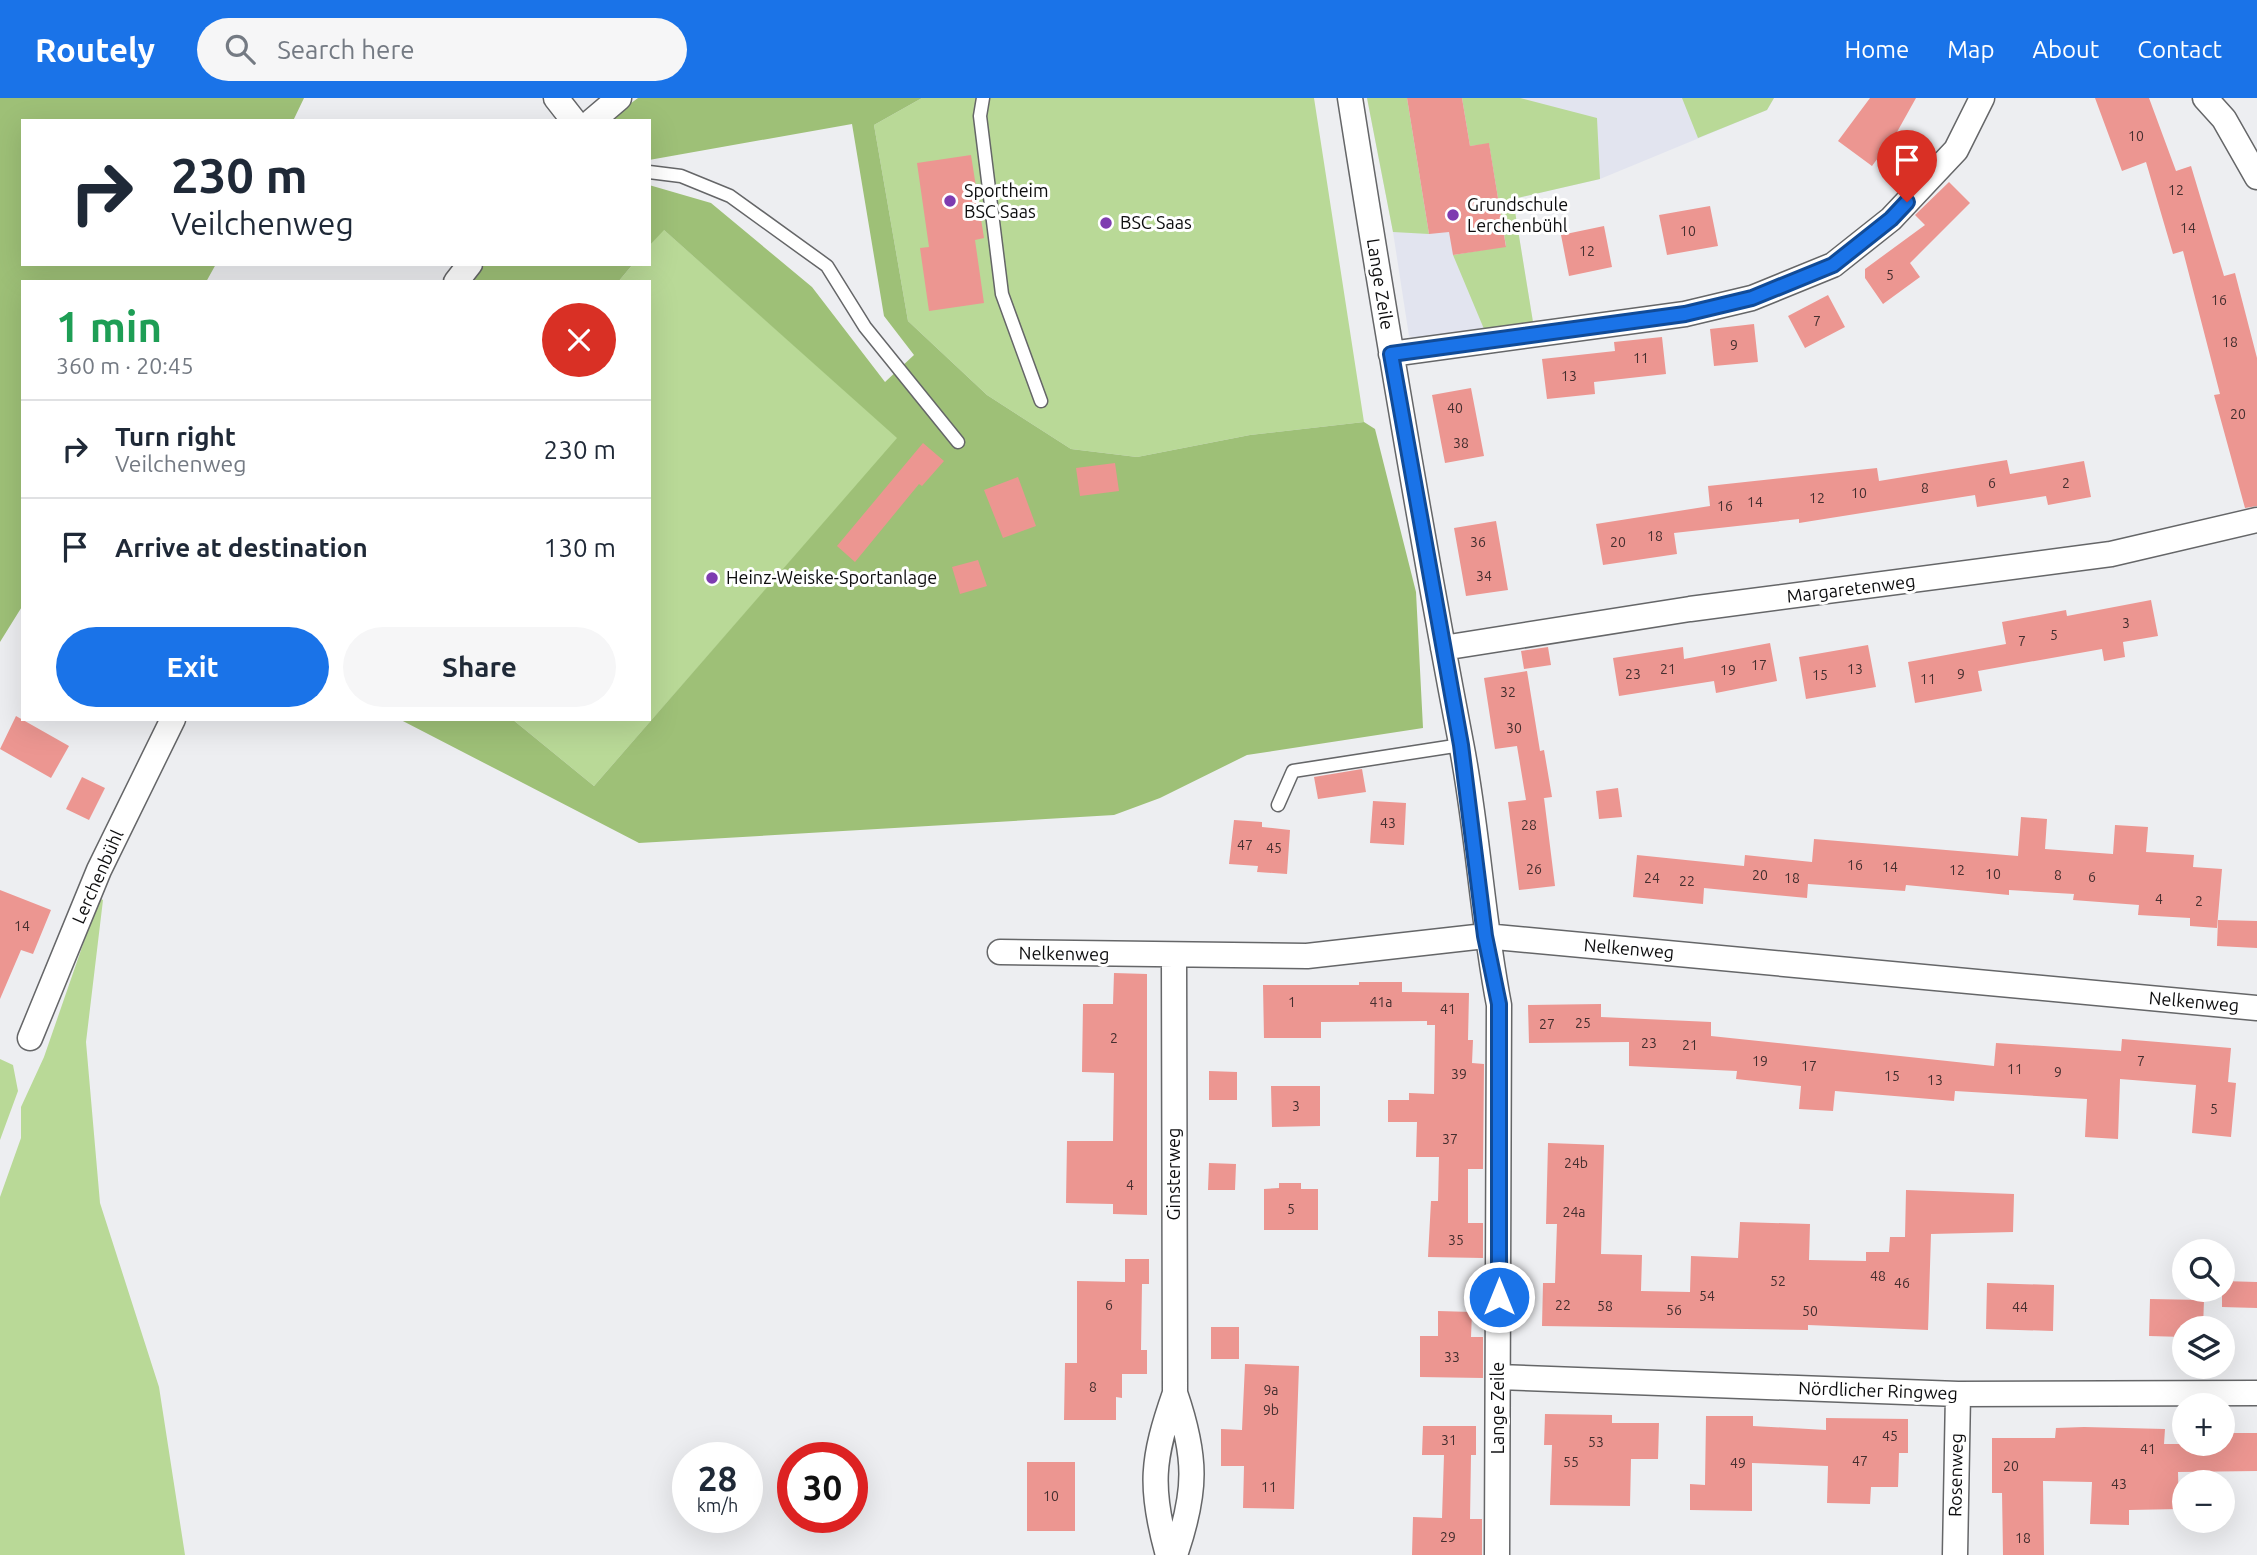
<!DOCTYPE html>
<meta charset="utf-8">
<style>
:root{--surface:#fff;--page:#f6f6f7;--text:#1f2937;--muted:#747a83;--line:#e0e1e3;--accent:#1a73e8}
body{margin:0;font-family:Ubuntu,sans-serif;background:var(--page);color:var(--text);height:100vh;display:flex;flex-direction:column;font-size:26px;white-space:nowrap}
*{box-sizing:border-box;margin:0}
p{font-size:23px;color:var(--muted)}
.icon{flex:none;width:38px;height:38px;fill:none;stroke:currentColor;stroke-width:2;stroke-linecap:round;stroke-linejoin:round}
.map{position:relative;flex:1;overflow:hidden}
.panel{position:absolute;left:21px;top:182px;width:630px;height:441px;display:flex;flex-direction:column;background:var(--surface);border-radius:0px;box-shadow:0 7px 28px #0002}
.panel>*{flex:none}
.guide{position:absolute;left:21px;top:21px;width:630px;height:147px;border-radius:0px;box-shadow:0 7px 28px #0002;background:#fff;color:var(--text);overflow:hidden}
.tools{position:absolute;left:2172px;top:1141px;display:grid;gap:14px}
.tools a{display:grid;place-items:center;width:63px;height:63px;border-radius:50%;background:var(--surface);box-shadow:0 7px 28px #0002;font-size:35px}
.speed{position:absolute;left:672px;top:1344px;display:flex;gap:14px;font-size:35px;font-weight:700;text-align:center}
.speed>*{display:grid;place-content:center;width:91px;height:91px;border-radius:50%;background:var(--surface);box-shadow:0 7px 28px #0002;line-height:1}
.speed small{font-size:18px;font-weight:400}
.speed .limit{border:10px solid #d22;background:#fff;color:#111}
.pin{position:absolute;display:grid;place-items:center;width:60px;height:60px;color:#fff;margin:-72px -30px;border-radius:50% 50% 50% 0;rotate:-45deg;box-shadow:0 0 7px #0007}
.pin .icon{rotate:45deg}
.me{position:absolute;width:77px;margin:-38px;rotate:0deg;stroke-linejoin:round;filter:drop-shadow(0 0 5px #0008)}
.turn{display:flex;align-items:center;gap:24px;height:147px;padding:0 35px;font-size:32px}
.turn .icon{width:91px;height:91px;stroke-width:2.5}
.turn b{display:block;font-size:49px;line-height:60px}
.round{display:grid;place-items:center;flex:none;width:74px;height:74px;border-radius:37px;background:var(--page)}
.headline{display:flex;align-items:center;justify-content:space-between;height:119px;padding:0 35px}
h1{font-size:42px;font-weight:700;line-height:52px;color:#1e9e55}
.cta{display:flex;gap:14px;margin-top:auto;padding:14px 35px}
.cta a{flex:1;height:80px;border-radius:42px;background:var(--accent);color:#fff;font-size:28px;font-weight:700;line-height:80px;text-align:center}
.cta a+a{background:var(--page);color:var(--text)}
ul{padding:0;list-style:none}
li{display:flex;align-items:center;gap:21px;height:98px;padding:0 35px;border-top:2px solid var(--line)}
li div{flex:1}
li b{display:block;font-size:26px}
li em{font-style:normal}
header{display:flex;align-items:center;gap:42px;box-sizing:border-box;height:98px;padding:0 35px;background:var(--accent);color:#fff}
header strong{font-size:33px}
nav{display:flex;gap:38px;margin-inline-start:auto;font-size:24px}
.search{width:490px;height:63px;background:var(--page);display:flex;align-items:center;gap:18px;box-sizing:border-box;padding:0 24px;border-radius:38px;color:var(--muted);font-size:26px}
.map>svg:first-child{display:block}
</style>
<header>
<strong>Routely</strong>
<div class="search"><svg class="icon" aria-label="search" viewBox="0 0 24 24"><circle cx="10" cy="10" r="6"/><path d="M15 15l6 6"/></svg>Search here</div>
<nav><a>Home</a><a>Map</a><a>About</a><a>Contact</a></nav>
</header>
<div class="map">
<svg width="2257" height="1457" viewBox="0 0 2257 1457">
<rect width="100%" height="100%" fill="#edeef1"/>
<path fill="#e2e4ef" d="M1367 0H1774L1767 12 1600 81 1513 101 1533 224 1419 241 1409 238 1393 134Z"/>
<path fill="#b9d997" d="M922 0H1314L1364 324 1250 337 1137 359 1071 351 987 297 908 223 874 27Z
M1367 0H1407L1429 136 1393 134Z
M1462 0H1520L1597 20 1600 81 1513 101 1533 224 1484 231 1453 157 1506 148 1489 46 1470 48Z
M1682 0H1774L1767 12 1698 40Z
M663 131 898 340 594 688 512 621H649V184H618L633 166H649V148Z
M99 800 103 802 86 944 100 1105 159 1289 185 1457H0V1099L21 1040V1009L44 959Z
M0 961 13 967 18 993 0 1042Z"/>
<path fill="#9ec077" d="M0 0H304L293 23H23V166H216L206 184H23V507L0 544Z
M638 0H922L874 27 908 223 987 297 1071 351 1137 359 1250 337 1364 324 1375 331 1416 494 1423 630 1247 657 1160 700 1114 717 639 745 399 621H512L594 688 897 340 664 132 649 148V87L711 105 812 189 885 284 914 257 884 218 852 26 649 62V23H607Z
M484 166H633L618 184H471Z"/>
<path fill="#ec9691" d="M1407 0H1462L1470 48 1489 45 1506 149 1453 157 1449 134 1429 136Z
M1870 0H1916L1897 34 1872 68 1838 43Z
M2095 0H2149L2176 73 2191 68 2224 178 2235 175 2257 260V408L2245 410 2214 297 2220 296 2183 153 2173 156 2146 64 2122 73Z
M971 57 984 140 975 142 984 205 929 213 920 150 929 149 917 65Z
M1949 84 1970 105 1910 165 1920 179 1883 206 1865 180V171L1925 127 1915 117Z
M1710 108 1718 148 1667 157 1659 117Z
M1604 128 1612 169 1569 178 1561 137Z
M1828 197 1845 229 1805 250 1788 218Z
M1754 226 1758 264 1714 268 1710 231Z
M1662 239 1666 276 1594 284 1595 296 1547 301 1542 261 1615 253 1614 244Z
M1471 290 1484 358 1445 365 1432 297Z
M923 345 944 363 922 388 919 386 855 464 837 448Z
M2007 362 2010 376 2084 363 2091 399 2048 407 2046 398 1977 409 1975 397 1799 425V421L1674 435 1677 456 1603 467 1596 426 1710 408 1708 388 1877 370 1879 383Z
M1115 365 1119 393 1080 398 1076 370Z
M1018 379 1036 428 1003 440 984 392Z
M1496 423 1508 492 1466 498 1454 430Z
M978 462 987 488 960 496 952 469Z
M2151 502 2158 538 2123 544 2125 559 2104 563 2102 551 1978 573 1982 593 1915 605 1908 564 2006 546 2002 524 2066 512 2067 518Z
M1770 545 1777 583 1716 595 1714 583 1619 598 1613 560 1683 549 1684 561Z
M1868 547 1876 589 1806 601 1799 559Z
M1548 549 1551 567 1524 571 1521 553Z
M1527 573 1540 653 1544 652 1552 699 1537 701 1544 700 1555 788 1519 792 1508 704 1526 702 1517 648 1495 651 1484 580Z
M16 618 69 648 51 680 0 651Z
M1362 671 1366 694 1318 701 1314 679Z
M82 679 105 690 89 722 66 711Z
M1618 690 1622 719 1599 721 1596 693Z
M1373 703 1406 705 1404 747 1370 745Z
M2021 719 2047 721 2045 751 2113 756 2115 727 2148 729 2146 754 2194 757 2193 769 2222 771 2217 830 2190 828V820L2138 817 2139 807 2073 802 2074 796 2009 792V797L1906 787 1905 793 1808 786 1807 800 1704 790 1703 806 1633 799 1637 757 1744 768 1745 757 1812 764 1814 741 2018 758Z
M1234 722 1262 724V729L1290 732 1287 776 1257 774 1258 768 1229 766Z
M0 792 51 812 33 856 21 852 0 901Z
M2218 822 2257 823V850L2217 848Z
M1114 875 1147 876V1117L1113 1116V1106L1066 1105 1067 1043H1113L1114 975 1082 974 1083 906H1113Z
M1359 884H1402V894L1469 895 1468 942H1473L1472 965 1484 966 1483 1071H1468V1125H1483V1160L1428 1159 1431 1103H1438L1439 1059H1416L1417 1024H1388V1002H1409V995L1434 996 1435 927H1427V923L1321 924V940H1264L1263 887H1359Z
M1601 906V919L1711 924V938L1994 968 1996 945 2121 953 2122 941 2231 950 2228 984 2236 985 2231 1039 2192 1035 2196 987 2120 981 2118 1041 2085 1039 2087 1001 1955 993 1954 1003 1835 993 1833 1013 1799 1011 1801 988 1736 981 1737 973 1629 968V944L1529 945 1528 907Z
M1209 973 1237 974V1002H1209Z
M1271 988H1320V1028L1272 1029Z
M1548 1045 1604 1047 1601 1156 1642 1157 1641 1193 1690 1194 1691 1158 1738 1160 1740 1124 1810 1126 1809 1162 1866 1163V1154H1889L1890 1139H1905L1906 1092 2014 1096 2013 1134 1931 1136 1928 1232 1808 1227V1232L1542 1228 1543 1185H1555L1557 1126H1546Z
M1209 1065 1236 1066 1235 1092H1208Z
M1279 1085H1301V1091H1318V1132H1264V1091L1279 1090Z
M1125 1161H1149V1186H1142L1141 1252H1147V1276H1122V1300L1116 1299V1322H1064L1065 1265H1077V1183L1125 1184Z
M2222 1183 2257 1184V1210L2222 1209Z
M1987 1185 2054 1187 2053 1233 1986 1231Z
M2150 1201 2204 1202 2203 1230H2184V1239L2149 1238Z
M1438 1213 1472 1214 1471 1239H1483V1280L1420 1279V1238H1438Z
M1211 1229H1239V1261H1211Z
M1245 1266 1299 1268 1294 1411 1243 1410 1244 1368H1221V1331L1242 1332Z
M1545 1316 1612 1317V1325H1659L1658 1361H1631L1630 1408 1550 1407 1552 1347H1544Z
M1706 1318H1753V1328L1826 1332V1320L1908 1321V1355H1899L1898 1389H1871L1870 1406 1827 1405 1828 1368 1752 1365V1413L1690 1412V1386L1705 1387Z
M1423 1328H1476V1357H1471L1470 1421H1482V1457H1412L1413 1419 1442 1420 1444 1357H1422Z
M2084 1329 2165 1331 2164 1346H2222V1335H2257V1373L2178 1374 2179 1411 2129 1412V1427L2090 1426 2092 1384 2043 1383 2044 1457H2003L2002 1395H1992V1340H2055L2056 1330Z
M1027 1364H1075V1433H1027Z"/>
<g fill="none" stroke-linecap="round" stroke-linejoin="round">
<g stroke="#656668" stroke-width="15">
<path id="service" d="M983 0 980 18 1002 196 1041 303
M649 74 681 78 730 98 827 168 865 229 958 344
M1278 707 1293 673 1461 647"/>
</g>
<g stroke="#656668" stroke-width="27">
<path id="minor" d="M556 0 574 23
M1350 0C1384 216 1420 431 1461 645 1478 732 1482 820 1499 907L1497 1457
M2205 0 2224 21 2257 79
M592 23 619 0
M456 184 470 166
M1391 256 1685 216 1752 200 1833 167 1891 121 1956 52 1982 0
M1443 550 1690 511 2111 456 2257 422
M1000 854 1307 858 1485 838 2257 910
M1174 858 1175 1295C1197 1359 1197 1393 1175 1457
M30 940 99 772 173 621
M1498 1279 1958 1296 2257 1295
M1168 1457C1149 1389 1152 1361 1175 1295
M1955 1457 1958 1296"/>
</g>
<use href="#service" stroke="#fff" stroke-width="12"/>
<use href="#minor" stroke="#fff" stroke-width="24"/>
</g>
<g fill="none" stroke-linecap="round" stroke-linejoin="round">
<g stroke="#114b97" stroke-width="18">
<path id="route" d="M1499 1199V906L1485 838 1461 647 1391 256 1685 216 1752 200 1833 167 1891 121 1907 104"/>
</g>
<use href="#route" stroke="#1a73e8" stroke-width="12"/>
</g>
<g fill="#7e3cb0" stroke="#fff" stroke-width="2.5">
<circle cx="950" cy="103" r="7"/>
<circle cx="1453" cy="117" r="7"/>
<circle cx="1106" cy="125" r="7"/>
<circle cx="712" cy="480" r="7"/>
</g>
<g text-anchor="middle" stroke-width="6" stroke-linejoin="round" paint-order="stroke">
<g font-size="14" fill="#452f2f">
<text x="2136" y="43">10</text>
<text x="2176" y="97">12</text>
<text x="2188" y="135">14</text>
<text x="1688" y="138">10</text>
<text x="1587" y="158">12</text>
<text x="1890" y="182">5</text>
<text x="2219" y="207">16</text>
<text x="1817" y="228">7</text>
<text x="2230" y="249">18</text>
<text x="1734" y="252">9</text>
<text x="1641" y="265">11</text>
<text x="1569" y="283">13</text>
<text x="1455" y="315">40</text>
<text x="2238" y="321">20</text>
<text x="1461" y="350">38</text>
<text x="1992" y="390">6</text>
<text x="2066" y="390">2</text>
<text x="1925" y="395">8</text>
<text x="1859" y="400">10</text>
<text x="1817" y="405">12</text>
<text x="1755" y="409">14</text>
<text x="1725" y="413">16</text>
<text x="1655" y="443">18</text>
<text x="1478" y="449">36</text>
<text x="1618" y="449">20</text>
<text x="1484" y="483">34</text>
<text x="2126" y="530">3</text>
<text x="2054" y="542">5</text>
<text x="2022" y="548">7</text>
<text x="1759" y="572">17</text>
<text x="1668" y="576">21</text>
<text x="1855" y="576">13</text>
<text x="1728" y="577">19</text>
<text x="1633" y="581">23</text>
<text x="1961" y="581">9</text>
<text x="1820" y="582">15</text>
<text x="1928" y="586">11</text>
<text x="1508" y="599">32</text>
<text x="1514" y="635">30</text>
<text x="1388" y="730">43</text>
<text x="1529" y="732">28</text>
<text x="1245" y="752">47</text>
<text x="1274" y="755">45</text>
<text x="1855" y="772">16</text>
<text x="1890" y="774">14</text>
<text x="1534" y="776">26</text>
<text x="1957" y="777">12</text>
<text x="1993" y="781">10</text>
<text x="1760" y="782">20</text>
<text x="2058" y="782">8</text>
<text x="2092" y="784">6</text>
<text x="1652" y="785">24</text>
<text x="1792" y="785">18</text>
<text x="1687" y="788">22</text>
<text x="2159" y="806">4</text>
<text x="2199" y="808">2</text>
<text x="22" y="833">14</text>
<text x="1292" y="909">1</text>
<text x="1381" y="909">41a</text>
<text x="1448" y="916">41</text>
<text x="1583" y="930">25</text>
<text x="1547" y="931">27</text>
<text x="1114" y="945">2</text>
<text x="1649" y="950">23</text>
<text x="1690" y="952">21</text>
<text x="1760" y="968">19</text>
<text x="2141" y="968">7</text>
<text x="1809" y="973">17</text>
<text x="2015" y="976">11</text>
<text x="2058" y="979">9</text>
<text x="1459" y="981">39</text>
<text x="1892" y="983">15</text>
<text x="1935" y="987">13</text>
<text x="1296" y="1013">3</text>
<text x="2214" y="1016">5</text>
<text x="1450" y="1046">37</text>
<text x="1576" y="1070">24b</text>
<text x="1130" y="1092">4</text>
<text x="1291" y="1116">5</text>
<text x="1574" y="1119">24a</text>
<text x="1456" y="1147">35</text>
<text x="1878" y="1183">48</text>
<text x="1778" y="1188">52</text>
<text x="1902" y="1190">46</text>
<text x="1707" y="1203">54</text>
<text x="1109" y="1212">6</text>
<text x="1563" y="1212">22</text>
<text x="1605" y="1213">58</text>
<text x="2020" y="1214">44</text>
<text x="1674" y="1217">56</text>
<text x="1810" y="1218">50</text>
<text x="1452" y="1264">33</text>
<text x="1093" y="1294">8</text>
<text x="1271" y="1297">9a</text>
<text x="1271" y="1317">9b</text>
<text x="1890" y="1343">45</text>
<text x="1449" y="1347">31</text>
<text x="1596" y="1349">53</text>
<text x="2148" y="1356">41</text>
<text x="1860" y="1368">47</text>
<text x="1571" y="1369">55</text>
<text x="1738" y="1370">49</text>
<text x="2011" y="1373">20</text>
<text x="2119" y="1391">43</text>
<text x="1269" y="1394">11</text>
<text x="1051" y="1403">10</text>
<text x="1448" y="1444">29</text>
<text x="2023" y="1445">18</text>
</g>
<g font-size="18" fill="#0d0d0e" stroke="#fff" text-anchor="start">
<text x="964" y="99">Sportheim<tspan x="964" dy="21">BSC Saas</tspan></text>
<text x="1467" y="113">Grundschule<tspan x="1467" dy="21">Lerchenbühl</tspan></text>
<text x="1120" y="131">BSC Saas</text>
<text x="726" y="486">Heinz-Weiske-Sportanlage</text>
</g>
<g font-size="18" fill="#0d0d0e" stroke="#fff">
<text transform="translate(1380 186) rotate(81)" y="6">Lange Zeile</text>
<text transform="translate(1851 491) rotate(-7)" y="6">Margaretenweg</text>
<text transform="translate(98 779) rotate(-66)" y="6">Lerchenbühl</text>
<text transform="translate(1629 851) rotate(5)" y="6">Nelkenweg</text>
<text transform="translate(1064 856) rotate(1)" y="6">Nelkenweg</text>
<text transform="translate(2194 904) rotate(5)" y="6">Nelkenweg</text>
<text transform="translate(1174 1076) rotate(-90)" y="6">Ginsterweg</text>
<text transform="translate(1878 1293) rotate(2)" y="6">Nördlicher Ringweg</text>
<text transform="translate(1498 1310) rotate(-90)" y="6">Lange Zeile</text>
<text transform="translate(1956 1377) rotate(-89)" y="6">Rosenweg</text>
</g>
</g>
</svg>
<div class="tools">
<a><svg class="icon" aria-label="search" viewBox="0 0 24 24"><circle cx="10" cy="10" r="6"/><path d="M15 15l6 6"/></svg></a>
<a><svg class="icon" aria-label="layers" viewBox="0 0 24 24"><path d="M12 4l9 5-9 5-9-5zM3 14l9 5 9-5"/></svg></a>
<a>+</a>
<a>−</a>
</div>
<div class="speed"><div>28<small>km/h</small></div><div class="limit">30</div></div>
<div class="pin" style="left:1907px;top:104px;background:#d93025"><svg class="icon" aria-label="arrive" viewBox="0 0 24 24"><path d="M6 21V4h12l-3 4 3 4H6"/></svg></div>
<svg class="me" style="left:1499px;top:1199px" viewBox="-20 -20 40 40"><circle r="17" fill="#1a73e8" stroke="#fff" stroke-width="3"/><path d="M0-11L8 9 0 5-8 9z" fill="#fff"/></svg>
<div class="guide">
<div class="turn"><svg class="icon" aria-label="right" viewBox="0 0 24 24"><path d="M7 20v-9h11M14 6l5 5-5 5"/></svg><div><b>230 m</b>Veilchenweg</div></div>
</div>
<section class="panel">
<div class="headline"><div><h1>1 min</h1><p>360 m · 20:45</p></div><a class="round" style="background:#d93025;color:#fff"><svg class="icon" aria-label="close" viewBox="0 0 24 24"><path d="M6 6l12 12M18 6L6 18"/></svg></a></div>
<ul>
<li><svg class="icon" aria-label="right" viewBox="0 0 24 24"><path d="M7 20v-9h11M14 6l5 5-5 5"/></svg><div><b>Turn right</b><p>Veilchenweg</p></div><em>230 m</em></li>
<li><svg class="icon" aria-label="arrive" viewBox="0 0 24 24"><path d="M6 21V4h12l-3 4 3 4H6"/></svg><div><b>Arrive at destination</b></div><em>130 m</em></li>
</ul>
<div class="cta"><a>Exit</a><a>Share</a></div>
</section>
</div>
